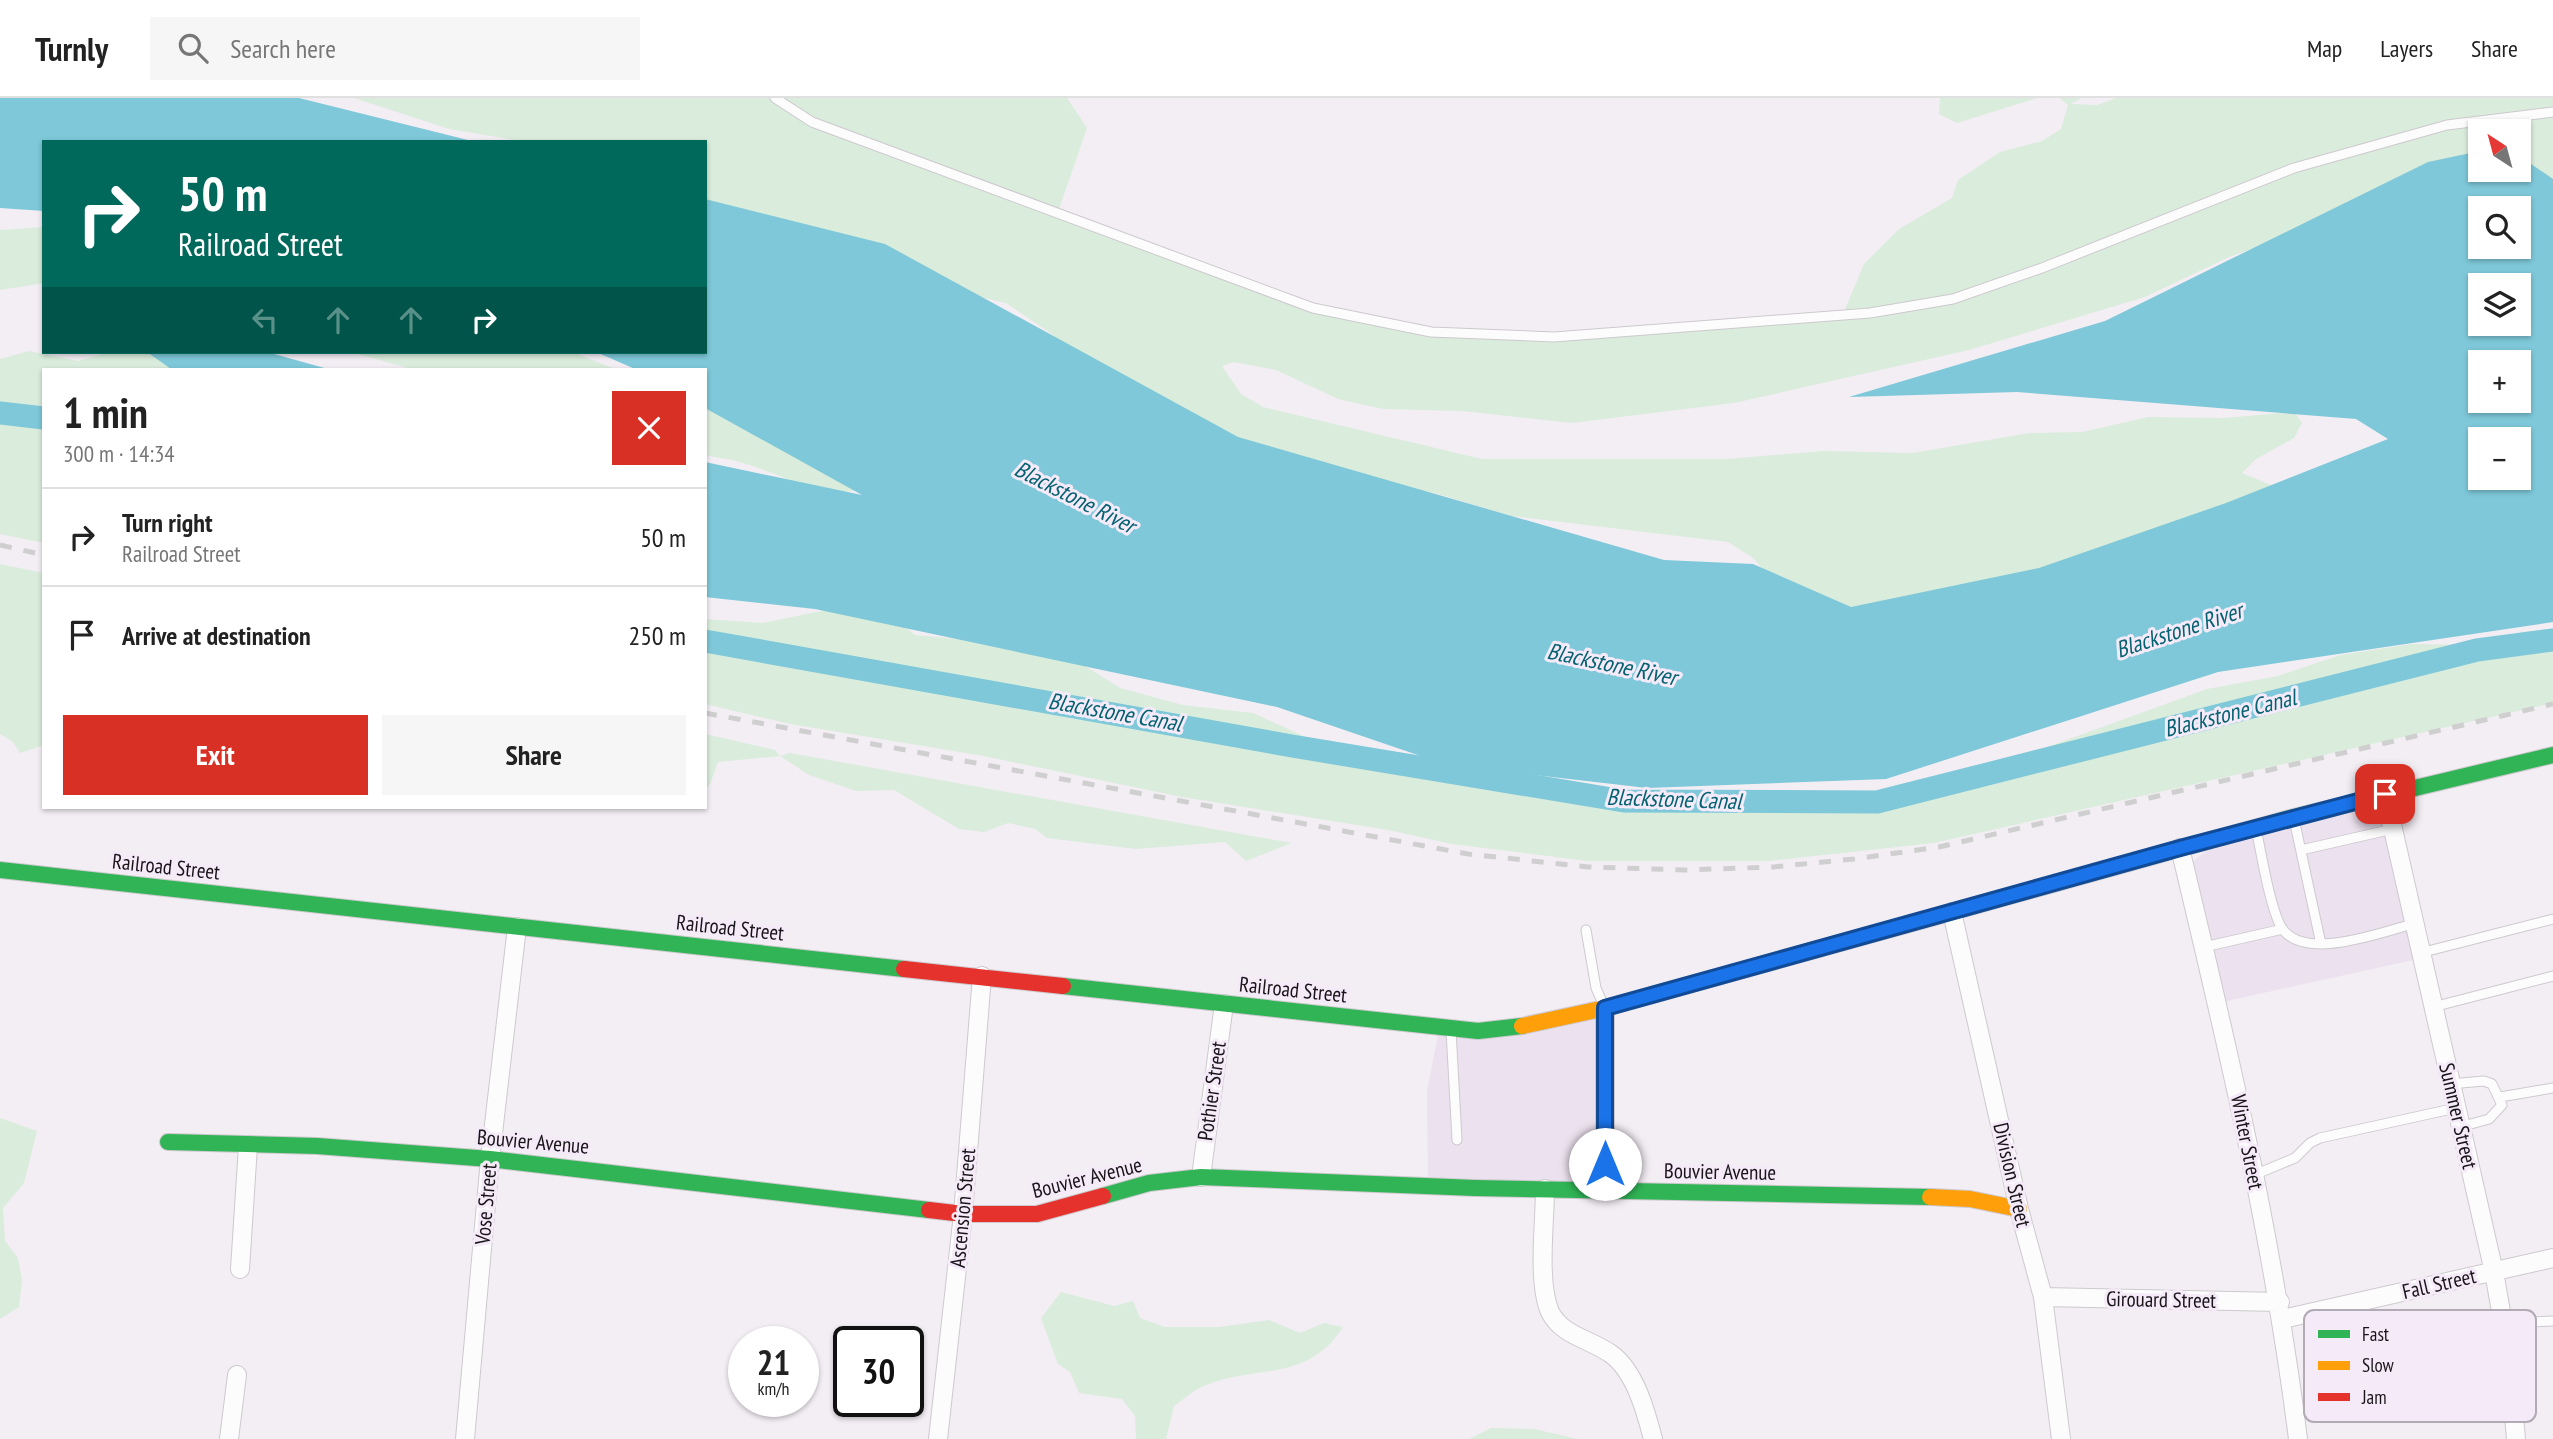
<!DOCTYPE html>
<meta charset="utf-8">
<style>
:root{--surface:#fff;--page:#f6f6f6;--text:#222;--muted:#767676;--line:#e0e0e0;--accent:#d93025}
body{margin:0;font-family:"PT Sans Narrow",sans-serif;background:var(--page);color:var(--text);height:100vh;display:flex;flex-direction:column;font-size:26px;white-space:nowrap}
*{box-sizing:border-box;margin:0}
p{font-size:23px;color:var(--muted)}
.icon{flex:none;width:38px;height:38px;fill:none;stroke:currentColor;stroke-width:2;stroke-linecap:round;stroke-linejoin:round}
.map{position:relative;flex:1;overflow:hidden}
.side{position:absolute;left:42px;top:270px;width:665px;height:441px;display:flex;flex-direction:column;background:var(--surface);border-radius:0px;box-shadow:0 2px 5px #0004}
.side>*{flex:none}
.guide{position:absolute;left:42px;top:42px;width:665px;height:214px;border-radius:0px;box-shadow:0 2px 5px #0004;background:#00695c;color:#fff;overflow:hidden}
.needle{width:46px;rotate:324deg}
.tools{position:absolute;left:2468px;top:21px;display:grid;gap:14px}
.tools a{display:grid;place-items:center;width:63px;height:63px;border-radius:0px;background:var(--surface);box-shadow:0 2px 5px #0004;font-size:35px}
.speed{position:absolute;left:728px;top:1228px;display:flex;gap:14px;font-size:35px;font-weight:700;text-align:center}
.speed>*{display:grid;place-content:center;width:91px;height:91px;border-radius:50%;background:var(--surface);box-shadow:0 2px 5px #0004;line-height:1}
.speed small{font-size:18px;font-weight:400}
.speed .limit{border:4px solid #111;border-radius:10px;background:#fff;color:#111}
.pin{position:absolute;display:grid;place-items:center;width:60px;height:60px;color:#fff;margin:-30px;border-radius:14px;box-shadow:0 4px 10px #0006}
.me{position:absolute;width:77px;margin:-38px;rotate:0deg;stroke-linejoin:round;filter:drop-shadow(0 0 5px #0008)}
.turn{display:flex;align-items:center;gap:24px;height:147px;padding:0 21px;font-size:32px}
.turn .icon{width:91px;height:91px;stroke-width:2.5}
.turn b{display:block;font-size:49px;line-height:60px}
.lanes{display:flex;align-items:center;height:66px;padding:0 21px;background:#0003;justify-content:center;gap:35px;direction:ltr}
.lanes .off{opacity:.35}
.round{display:grid;place-items:center;flex:none;width:74px;height:74px;border-radius:0px;background:var(--page)}
.overview{display:flex;align-items:center;justify-content:space-between;height:119px;padding:0 21px}
h1{font-size:42px;font-weight:700;line-height:52px}
.button{display:flex;gap:14px;margin-top:auto;padding:14px 21px}
.button a{flex:1;height:80px;border-radius:0px;background:var(--accent);color:#fff;font-size:28px;font-weight:700;line-height:80px;text-align:center}
.button a+a{background:var(--page);color:var(--text)}
ul{padding:0;list-style:none}
li{display:flex;align-items:center;gap:21px;height:98px;padding:0 21px;border-top:2px solid var(--line)}
li div{flex:1}
li b{display:block;font-size:26px}
li em{font-style:normal}
header{display:flex;align-items:center;gap:42px;box-sizing:border-box;height:98px;padding:0 35px;background:var(--surface);border-bottom:2px solid var(--line)}
header strong{font-size:33px}
nav{display:flex;gap:38px;margin-inline-start:auto;font-size:24px}
.search{width:490px;height:63px;background:var(--page);display:flex;align-items:center;gap:18px;box-sizing:border-box;padding:0 24px;border-radius:0px;color:var(--muted);font-size:26px}
.map>svg:first-child{display:block}
</style>
<header>
<strong>Turnly</strong>
<div class="search"><svg class="icon" aria-label="search" viewBox="0 0 24 24"><circle cx="10" cy="10" r="6"/><path d="M15 15l6 6"/></svg>Search here</div>
<nav><a>Map</a><a>Layers</a><a>Share</a></nav>
</header>
<div class="map">
<svg width="2553" height="1341" viewBox="0 0 2553 1341">
<rect width="100%" height="100%" fill="#f3eef4"/>
<path fill="#ece1ee" d="M2354 712 2382 716 2418 858 2413 862 2218 905 2187 768 2214 747Z
M1600 915 1607 1082 1428 1094 1427 993 1438 937Z"/>
<path fill="#daecdc" d="M354 0H1067L1087 30 1058 114C1171 157 1304 221 1425 234 1561 248 1707 226 1843 216L1864 166 1899 131 1952 100 1958 82 2000 54 2042 43 2061 31 2068 7 2059 0H2082L2070 6 2097 7 2116 0H2553V110L2518 72V33H2480V65L2386 103 2229 159 2145 199 1969 252 1734 305 1572 325 1462 313 1383 311 1338 301 1276 272 1234 264 1222 268 1241 296 1263 309 1482 361H1727L1823 353 1913 355 2029 335 2082 334 2148 319 2223 320 2294 314 2302 325 2294 340 2256 361 2242 375 2276 389 2229 410 2209 411 2134 462 1811 526 1753 460 1728 444 1511 418 1435 395 1299 369 1096 292 1053 237 1006 205 936 189 705 113V44H526L449 31Z
M1940 0H2037L1957 25 1939 16Z
M44 129V185L0 192V132Z
M29 253 78 263 106 255H167L198 271H44V445L0 436V261Z
M351 254H572L615 271H411Z
M705 300 865 391C820 402 785 377 743 365 731 361 718 360 705 357Z
M0 466 44 475V647L20 655 13 644 0 636Z
M865 504 885 512 915 537 1000 545 1066 556 1120 590 1183 607 1253 615 1351 660 1442 683 1543 698H1633L1705 715 1747 709 1836 712 1956 682 2207 591 2278 578 2340 557 2412 546 2482 547 2522 534 2553 531V605L1934 745 1769 763H1587L1452 746 1388 732 1182 699 978 657 790 626 705 606V521L763 525Z
M705 636 775 652 780 658 790 655 1292 745 1246 763 1225 744 1136 751 1047 740 1035 731 1008 725 984 734 959 731 894 692 856 693 809 677 780 658 718 664 709 689 705 688Z
M0 1020 37 1033 24 1085 3 1110 5 1143 18 1160 22 1182 19 1209 0 1221Z
M1061 1194 1114 1208 1133 1203 1140 1220 1165 1229H1219L1269 1222 1300 1235 1324 1225 1343 1229C1308 1284 1257 1267 1206 1287 1195 1291 1184 1301 1174 1308L1166 1341H1136L1135 1318 1122 1301 1079 1295 1070 1274 1058 1266 1041 1220Z
M1491 1330 1534 1331 1578 1341H1469Z"/>
<path fill="#7ec8d9" fill-rule="evenodd" d="M0 0H299L476 44H44V113L0 110Z
M2480 53V72H2518V57L2553 81V524L2218 574 1886 681 1647 690 1447 667 1277 609 815 511 705 499V364L862 397 705 310V271H635L596 254H705V101L885 146 1238 339 1664 462 1753 466 1851 509 2039 470 2226 405 2388 341 2356 321 2017 294 1849 299 2105 223 2428 64ZM2480 110H2518V149H2480ZM2480 187H2518V226H2480ZM2480 264H2518V303H2480ZM2480 341H2518V380H2480Z
M147 254H267L328 271H171Z"/>
<g fill="none" stroke-linecap="round" stroke-linejoin="round">
<path stroke="#7ec8d9" stroke-width="23" d="M0 315 44 320
M705 543 1292 648 1624 703 1877 704 2477 552 2553 542"/>
<g stroke="#cdc9ce" stroke-width="11">
<path id="lane" d="M775 0 812 24 1313 210 1431 234 1554 239 1870 215 1953 201 2042 170 2294 70 2447 27 2553 14
M2294 721 2321 846
M2256 731C2262 758 2269 804 2280 827 2300 866 2381 834 2413 826
M2301 752 2393 731
M1586 832 1596 890 1604 908
M2204 849 2283 831
M2420 855 2553 821
M2433 909 2553 878
M1451 932 1457 1042
M2450 986 2484 983 2492 986 2502 1007 2489 1021 2460 1029
M2500 999 2553 990
M2254 1077 2295 1060 2310 1045 2320 1040 2456 1010
M2503 1225 2553 1223"/>
</g>
<g stroke="#cdc9ce" stroke-width="20">
<path id="street" d="M2385 696 2494 1174 2509 1259 2516 1341
M2180 750C2227 946 2273 1140 2298 1341
M1952 814 2019 1111 2043 1199 2061 1341
M1201 1079 1224 906
M1545 1091C1545 1124 1537 1184 1550 1214 1562 1238 1590 1241 1611 1256 1635 1273 1646 1314 1653 1341
M1605 1092V910
M240 1171 248 1048
M2043 1199 2280 1204
M2283 1221 2553 1160
M229 1341 237 1277
M465 1341 490 1061 517 829
M938 1341 963 1116 982 878"/>
</g>
<g stroke="#cdc9ce" stroke-width="18">
<path id="fast" d="M0 772 904 871
M1945 816 2294 719 2553 657
M1063 888 1478 933 1522 928
M168 1044 317 1048 490 1061 929 1112
M1103 1098 1149 1085 1201 1079 1475 1090 1930 1099"/>
</g>
<g stroke="#cdc9ce" stroke-width="18">
<path id="slow" d="M1522 928 1605 910 1945 816
M1930 1099 1970 1101 2019 1111"/>
</g>
<g stroke="#cdc9ce" stroke-width="18">
<path id="jam" d="M904 871 1063 888
M929 1112 963 1116H1037L1103 1098"/>
</g>
<use href="#lane" stroke="#fdfcfd" stroke-width="9"/>
<use href="#street" stroke="#fdfcfd" stroke-width="18"/>
<use href="#fast" stroke="#30b455" stroke-width="16"/>
<use href="#slow" stroke="#ff9f0a" stroke-width="16"/>
<use href="#jam" stroke="#e5322d" stroke-width="16"/>
<path stroke="#d0cfd0" stroke-width="5" stroke-dasharray="12 12" stroke-linecap="butt" d="M0 447 44 457
M705 615 1468 756 1588 769 1685 772 1773 769 1854 761 1939 749 2553 606"/>
</g>
<g fill="none" stroke-linecap="round" stroke-linejoin="round">
<g stroke="#114b97" stroke-width="18">
<path id="route" d="M1605 1066V910L2180 750 2385 696"/>
</g>
<use href="#route" stroke="#1a73e8" stroke-width="12"/>
</g>
<g text-anchor="middle" stroke-width="6" stroke-linejoin="round" paint-order="stroke">
<g font-size="21" fill="#181519" stroke="#f4eaf8">
<text transform="translate(166 769) rotate(6)" y="7">Railroad Street</text>
<text transform="translate(730 830) rotate(6)" y="7">Railroad Street</text>
<text transform="translate(1293 892) rotate(6)" y="7">Railroad Street</text>
<text transform="translate(1212 993) rotate(-82)" y="7">Pothier Street</text>
<text transform="translate(2458 1018) rotate(77)" y="7">Summer Street</text>
<text transform="translate(533 1044) rotate(5)" y="7">Bouvier Avenue</text>
<text transform="translate(2247 1044) rotate(79)" y="7">Winter Street</text>
<text transform="translate(1720 1074) rotate(1)" y="7">Bouvier Avenue</text>
<text transform="translate(2012 1077) rotate(77)" y="7">Division Street</text>
<text transform="translate(1087 1080) rotate(-14)" y="7">Bouvier Avenue</text>
<text transform="translate(486 1106) rotate(-85)" y="7">Vose Street</text>
<text transform="translate(963 1110) rotate(-85)" y="7">Ascension Street</text>
<text transform="translate(2439 1186) rotate(-13)" y="7">Fall Street</text>
<text transform="translate(2161 1202) rotate(1)" y="7">Girouard Street</text>
</g>
<g font-size="23" font-style="italic" fill="#056272" stroke="#f4eaf8">
<text transform="translate(1075 399) rotate(27)" y="8">Blackstone River</text>
<text transform="translate(2179 532) rotate(-18)" y="8">Blackstone River</text>
<text transform="translate(1612 566) rotate(12)" y="8">Blackstone River</text>
<text transform="translate(1115 614) rotate(10)" y="8">Blackstone Canal</text>
<text transform="translate(2230 615) rotate(-14)" y="8">Blackstone Canal</text>
<text transform="translate(1674 701) rotate(2)" y="8">Blackstone Canal</text>
</g>
</g>
<rect x="2304" y="1212" width="232" height="112" rx="10" fill="#f4eaf8" stroke="#b2aab5" stroke-width="2"/>
<rect x="2318" y="1232" width="32" height="8" fill="#30b455"/>
<rect x="2318" y="1263" width="32" height="9" fill="#ff9f0a"/>
<rect x="2318" y="1295" width="32" height="8" fill="#e5322d"/>
<g font-size="19" fill="#181519">
<text x="2362" y="1243">Fast</text>
<text x="2362" y="1274">Slow</text>
<text x="2362" y="1306">Jam</text>
</g>
</svg>
<div class="tools">
<a><svg class="needle" viewBox="-14 -14 28 28"><path d="M0-13l5 13h-10z" fill="#e53935"/><path d="M0 13l5-13h-10z" fill="#767676"/></svg></a>
<a><svg class="icon" aria-label="search" viewBox="0 0 24 24"><circle cx="10" cy="10" r="6"/><path d="M15 15l6 6"/></svg></a>
<a><svg class="icon" aria-label="layers" viewBox="0 0 24 24"><path d="M12 4l9 5-9 5-9-5zM3 14l9 5 9-5"/></svg></a>
<a>+</a>
<a>−</a>
</div>
<div class="speed"><div>21<small>km/h</small></div><div class="limit">30</div></div>
<div class="pin" style="left:2385px;top:696px;background:#d93025"><svg class="icon" aria-label="arrive" viewBox="0 0 24 24"><path d="M6 21V4h12l-3 4 3 4H6"/></svg></div>
<svg class="me" style="left:1605px;top:1066px" viewBox="-20 -20 40 40"><circle r="19" fill="#fff"/><path d="M0-13L10 11 0 6-10 11z" fill="#1a73e8"/></svg>
<div class="guide">
<div class="turn"><svg class="icon" aria-label="right" viewBox="0 0 24 24"><path d="M7 20v-9h11M14 6l5 5-5 5"/></svg><div><b>50 m</b>Railroad Street</div></div>
<div class="lanes"><svg class="icon off" aria-label="left" viewBox="0 0 24 24"><path d="M17 20v-9H6M10 6l-5 5 5 5"/></svg><svg class="icon off" aria-label="ahead" viewBox="0 0 24 24"><path d="M12 20V5M6 11l6-6 6 6"/></svg><svg class="icon off" aria-label="ahead" viewBox="0 0 24 24"><path d="M12 20V5M6 11l6-6 6 6"/></svg><svg class="icon" aria-label="right" viewBox="0 0 24 24"><path d="M7 20v-9h11M14 6l5 5-5 5"/></svg></div>
</div>
<section class="side">
<div class="overview"><div><h1>1 min</h1><p>300 m · 14:34</p></div><a class="round" style="background:#d93025;color:#fff"><svg class="icon" aria-label="close" viewBox="0 0 24 24"><path d="M6 6l12 12M18 6L6 18"/></svg></a></div>
<ul>
<li><svg class="icon" aria-label="right" viewBox="0 0 24 24"><path d="M7 20v-9h11M14 6l5 5-5 5"/></svg><div><b>Turn right</b><p>Railroad Street</p></div><em>50 m</em></li>
<li><svg class="icon" aria-label="arrive" viewBox="0 0 24 24"><path d="M6 21V4h12l-3 4 3 4H6"/></svg><div><b>Arrive at destination</b></div><em>250 m</em></li>
</ul>
<div class="button"><a>Exit</a><a>Share</a></div>
</section>
</div>
